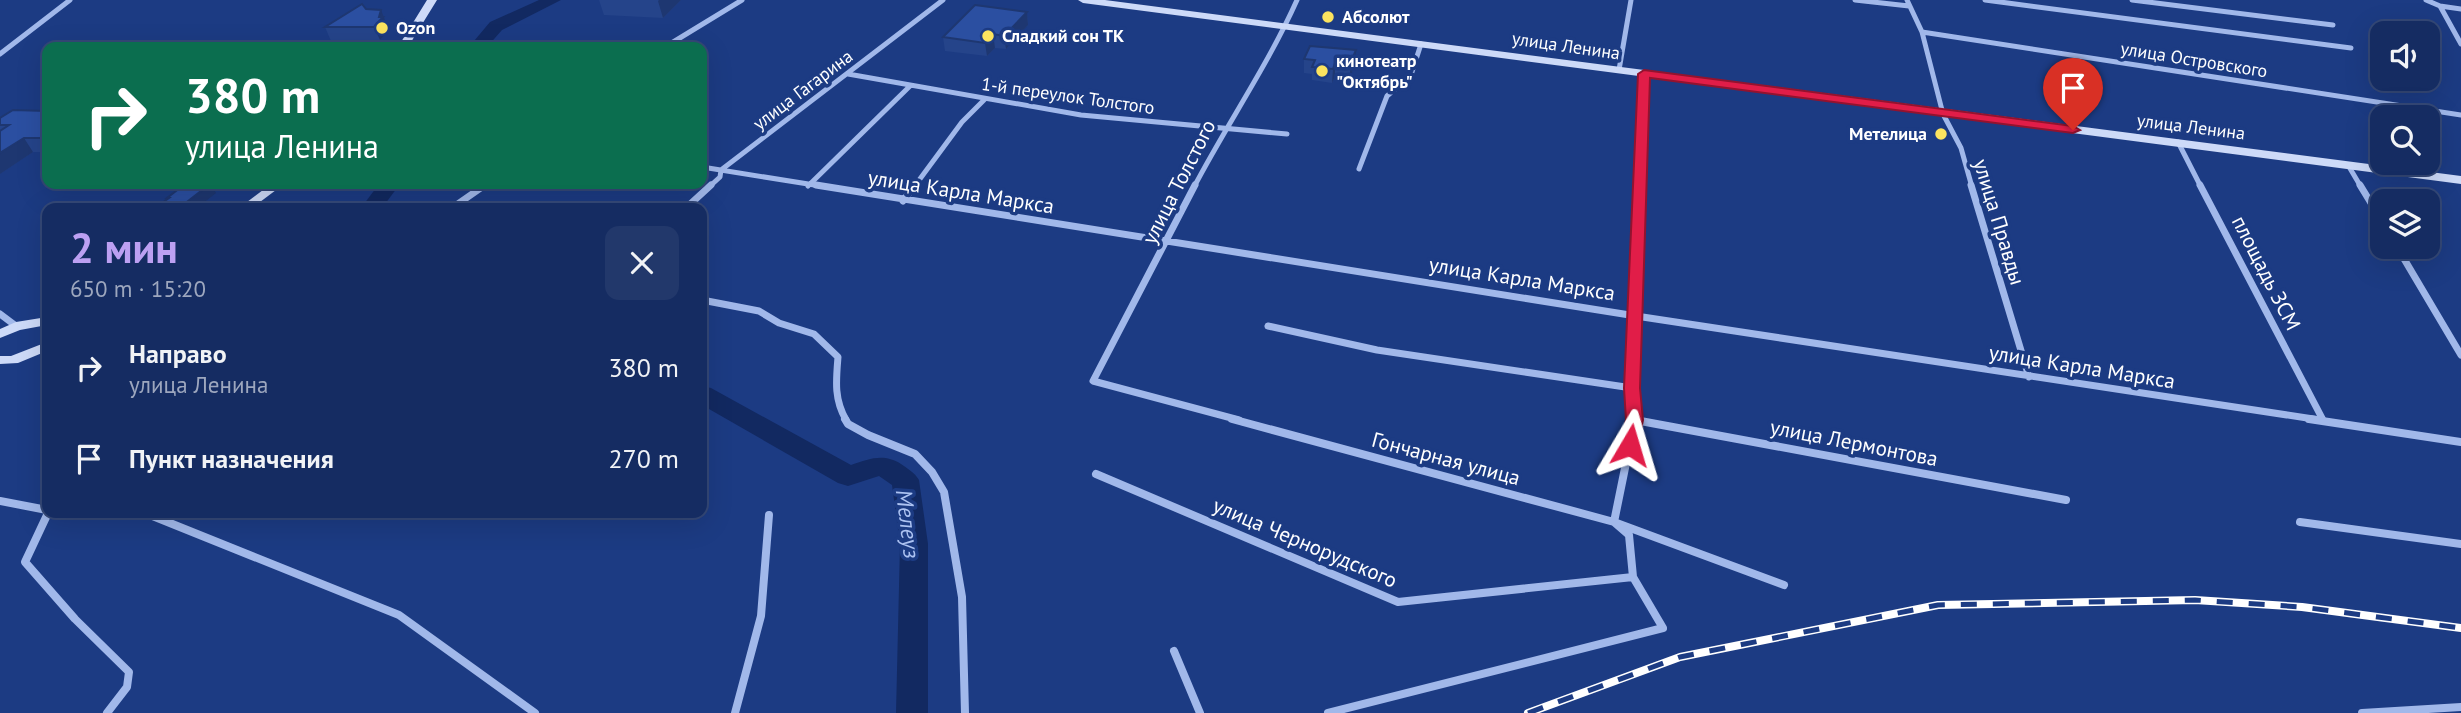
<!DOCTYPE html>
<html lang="ru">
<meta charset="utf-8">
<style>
:root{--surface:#152c62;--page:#22386b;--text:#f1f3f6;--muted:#9da7be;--line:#344877;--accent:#bca0f2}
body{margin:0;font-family:"PT Sans",sans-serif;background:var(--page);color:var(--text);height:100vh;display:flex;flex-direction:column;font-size:26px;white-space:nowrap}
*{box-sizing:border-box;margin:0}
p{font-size:23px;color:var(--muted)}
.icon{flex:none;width:38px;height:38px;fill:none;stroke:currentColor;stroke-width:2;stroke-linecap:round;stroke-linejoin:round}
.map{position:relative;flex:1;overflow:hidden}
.details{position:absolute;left:42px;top:203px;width:665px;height:315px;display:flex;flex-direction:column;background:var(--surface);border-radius:14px;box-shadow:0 7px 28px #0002,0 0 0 2px var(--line)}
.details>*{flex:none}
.hud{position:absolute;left:42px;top:42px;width:665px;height:147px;border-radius:14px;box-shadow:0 7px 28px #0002,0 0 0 2px var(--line);background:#0b6e4f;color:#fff;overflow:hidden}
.controls{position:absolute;left:2370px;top:21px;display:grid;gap:14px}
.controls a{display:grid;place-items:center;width:70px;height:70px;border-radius:14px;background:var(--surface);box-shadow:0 7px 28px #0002,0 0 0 2px var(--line);font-size:35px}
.pin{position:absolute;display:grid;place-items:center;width:60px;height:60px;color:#fff;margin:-72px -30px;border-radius:50% 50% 50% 0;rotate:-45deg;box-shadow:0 0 7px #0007}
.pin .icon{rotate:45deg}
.me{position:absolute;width:77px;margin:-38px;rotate:7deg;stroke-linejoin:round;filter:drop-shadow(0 0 5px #0008)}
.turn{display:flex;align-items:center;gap:24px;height:147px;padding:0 28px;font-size:32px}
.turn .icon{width:91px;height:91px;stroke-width:2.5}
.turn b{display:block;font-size:49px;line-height:60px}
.round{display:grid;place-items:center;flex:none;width:74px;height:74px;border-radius:14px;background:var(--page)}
.head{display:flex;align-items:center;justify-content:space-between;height:119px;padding:0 28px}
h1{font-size:42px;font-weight:800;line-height:52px;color:var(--accent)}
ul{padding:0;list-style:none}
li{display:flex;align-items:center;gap:21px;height:91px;padding:0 28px}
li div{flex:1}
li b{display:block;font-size:26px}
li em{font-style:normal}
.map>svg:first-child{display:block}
</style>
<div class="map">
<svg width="2461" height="713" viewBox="0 0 2461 713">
<rect width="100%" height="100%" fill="#1c3b83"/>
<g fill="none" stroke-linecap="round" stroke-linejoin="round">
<path fill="#122961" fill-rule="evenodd" d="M539 0H561L502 30 487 47H469L490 22Z
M379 184H400L382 208H361Z
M702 386 711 388 851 465C870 459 883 453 901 464 908 469 914 472 919 480L928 544V713H896L900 544 892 485 879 476 848 486 838 483 702 405Z"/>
<path stroke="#a1b8ea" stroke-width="5" d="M1855 0 1909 6
M1907 0 1922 32 1943 114 1961 148 1972 187
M1985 0 2351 48
M2132 0 2333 25
M2426 0 2440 6 2461 44
M2440 6 2461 9
M1922 32 2461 115
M665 47 742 0
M0 54 70 0
M1619 70 1631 0
M848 74 1081 115 1287 134
M2178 142 2201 187
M2348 165 2361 187
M702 167 827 187
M1359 169 1387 96 1411 75 1421 44
M808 186 910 86
M483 187 487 184
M709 187 720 177 721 170 943 0
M914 187 962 122 984 100
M1194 187C1227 124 1268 65 1297 0
M1640 187 1644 74"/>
<path stroke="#a1b8ea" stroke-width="7" d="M816 185 1636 316 2320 420
M1195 185 1093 381 1239 420
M1971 185 2029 377
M2200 185 2323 420
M2360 185 2382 221
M903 201 915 185
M452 208 485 185
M686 208 711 185
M2397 247 2461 355
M702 300 759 311 779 323 814 334 838 357C836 381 834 399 846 420
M0 314 16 326
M1268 326 1377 350 1632 388
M1635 420 1632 388 1640 185"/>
<path stroke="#a1b8ea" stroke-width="8" d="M845 419 848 424 868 435 915 454 932 472 944 492 962 597 965 713
M1232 419 1614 522 1784 585
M2309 419 2461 442
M1635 420 2066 500
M1096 474 1398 602 1633 577
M0 501 47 510
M48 513 25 562 75 619 129 672 127 687 107 713
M145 513 399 615 535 713
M2300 522 2461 544
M1174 651 1200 713
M735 713 761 616 769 515
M1328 713 1663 628 1633 577 1629 535 1614 522 1635 419
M2362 713 2461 707"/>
<path fill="#cddaf8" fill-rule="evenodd" d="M427 0H437L408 47H398Z
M1078 0H1105L2461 176V184L1083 3Z
M271 184H284L252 208H239Z
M47 317V325L20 330 0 338V329L16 322Z
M47 342V351L18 363 0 364V356H11Z"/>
<g stroke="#fff" stroke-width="8">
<path id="rail" d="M1528 713 1680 657 1938 605 2195 600 2302 607 2461 628"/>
</g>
<use href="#rail" stroke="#1c3b83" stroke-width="5" stroke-dasharray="16" stroke-linecap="butt"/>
</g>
<path fill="#25448a" d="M599 0H681L663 18 604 15Z
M366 9 386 23 389 30 380 40 331 41 325 27Z
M1027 12 1028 25 1006 49 995 48 987 56 945 51 943 37Z
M1304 59 1355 64 1350 78 1335 76 1332 83 1312 80V74L1304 73Z
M47 111V152H33L0 174V118Z"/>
<path fill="#1e3771" d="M659 0H681L663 18 658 1Z
M381 10 389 30 380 40 374 27Z
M1027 12 1028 25 1006 49 1004 36Z
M993 34 995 48 987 56 985 43Z
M1356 50 1355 64 1350 78V64Z
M1335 63V76L1332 83 1333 69Z
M47 133V149L40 138Z
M24 138 33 152 0 174V153Z
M211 184 216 193 197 208H179Z"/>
<path fill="#2b4fa1" stroke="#1e3771" stroke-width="2" d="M362 4 366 9 381 10 379 17H383L374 27H325Z
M975 5 1027 12 1004 36 993 34 985 43 943 37Z
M1310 46 1356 50 1350 64 1335 63 1333 69 1312 67 1315 60 1304 59Z
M13 110 47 111V133L40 138H24L0 153V131L9 125H0V118Z
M185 184H210L179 208H155L169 198H167Z"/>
<path fill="#e11d48" stroke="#92132f" stroke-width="2" d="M1644 70 2073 126 2080 130 2073 133 1650 78 1640 388 1643 420 1638 445 1630 451 1621 445 1626 420 1624 388 1638 74Z"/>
<g fill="#fbe35f" stroke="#1c3b83" stroke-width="2.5">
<circle cx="1328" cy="17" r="7"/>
<circle cx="382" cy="28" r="7"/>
<circle cx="988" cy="36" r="7"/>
<circle cx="1322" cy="71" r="7"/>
<circle cx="1941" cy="134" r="7"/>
</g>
<g text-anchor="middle" stroke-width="7" stroke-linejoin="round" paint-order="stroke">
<g font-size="18" font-weight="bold" fill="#fff" stroke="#1c3b83" text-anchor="start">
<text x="1342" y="23">Абсолют</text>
<text x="396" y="34">Ozon</text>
<text x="1002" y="42">Сладкий сон ТК</text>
<text x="1336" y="67">кинотеатр<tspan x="1336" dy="21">"Октябрь"</tspan></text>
<text x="1927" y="140" text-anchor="end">Метелица</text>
</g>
<g font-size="18" fill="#fff" stroke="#1c3b83">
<text transform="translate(1566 46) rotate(8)" y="6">улица Ленина</text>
<text transform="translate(2194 60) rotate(9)" y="6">улица Островского</text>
<text transform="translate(803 90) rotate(-37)" y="6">улица Гагарина</text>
<text transform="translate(1068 96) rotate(8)" y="6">1-й переулок Толстого</text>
<text transform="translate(2191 127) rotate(7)" y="6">улица Ленина</text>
</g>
<g font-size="21" fill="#fff" stroke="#1c3b83">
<text transform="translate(1179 182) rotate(-63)" y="7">улица Толстого</text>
<text transform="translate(961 192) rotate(9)" y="7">улица Карла Маркса</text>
<text transform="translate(1999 222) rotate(73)" y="7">улица Правды</text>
<text transform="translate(2266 273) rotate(63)" y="7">площадь ЗСМ</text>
<text transform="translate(1522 279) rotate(9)" y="7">улица Карла Маркса</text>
<text transform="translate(2082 367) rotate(9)" y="7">улица Карла Маркса</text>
<text transform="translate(1854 443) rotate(11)" y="7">улица Лермонтова</text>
<text transform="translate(1446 459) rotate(15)" y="7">Гончарная улица</text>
<text transform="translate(1305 543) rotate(23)" y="7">улица Чернорудского</text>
</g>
<g font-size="23" font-style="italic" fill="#adc3f2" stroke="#1c3b83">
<text transform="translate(908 524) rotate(83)" y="8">Мелеуз</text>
</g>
</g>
</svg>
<div class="controls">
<a><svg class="icon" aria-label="sound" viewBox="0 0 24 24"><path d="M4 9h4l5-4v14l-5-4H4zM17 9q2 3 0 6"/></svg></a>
<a><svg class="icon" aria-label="search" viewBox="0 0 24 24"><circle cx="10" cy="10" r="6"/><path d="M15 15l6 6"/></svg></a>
<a><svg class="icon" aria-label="layers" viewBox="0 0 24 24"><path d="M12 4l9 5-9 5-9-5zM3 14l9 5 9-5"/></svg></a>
</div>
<div class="pin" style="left:2073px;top:130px;background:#d93025"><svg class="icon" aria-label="arrive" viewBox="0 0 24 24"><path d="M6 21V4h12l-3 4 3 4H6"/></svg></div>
<svg class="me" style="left:1630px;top:445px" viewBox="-20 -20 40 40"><path d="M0-17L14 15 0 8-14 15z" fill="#e11d48" stroke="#fff" stroke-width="4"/></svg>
<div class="hud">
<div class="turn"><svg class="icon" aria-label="right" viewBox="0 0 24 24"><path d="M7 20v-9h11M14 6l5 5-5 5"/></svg><div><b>380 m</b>улица Ленина</div></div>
</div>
<section class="details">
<div class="head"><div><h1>2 мин</h1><p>650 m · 15:20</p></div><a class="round"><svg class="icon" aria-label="close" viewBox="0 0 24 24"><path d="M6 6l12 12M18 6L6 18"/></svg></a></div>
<ul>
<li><svg class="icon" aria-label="right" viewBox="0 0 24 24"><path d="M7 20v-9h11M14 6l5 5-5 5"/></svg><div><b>Направо</b><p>улица Ленина</p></div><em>380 m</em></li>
<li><svg class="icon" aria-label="arrive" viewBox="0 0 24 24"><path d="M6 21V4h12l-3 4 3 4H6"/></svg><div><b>Пункт назначения</b></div><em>270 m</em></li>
</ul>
</section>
</div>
